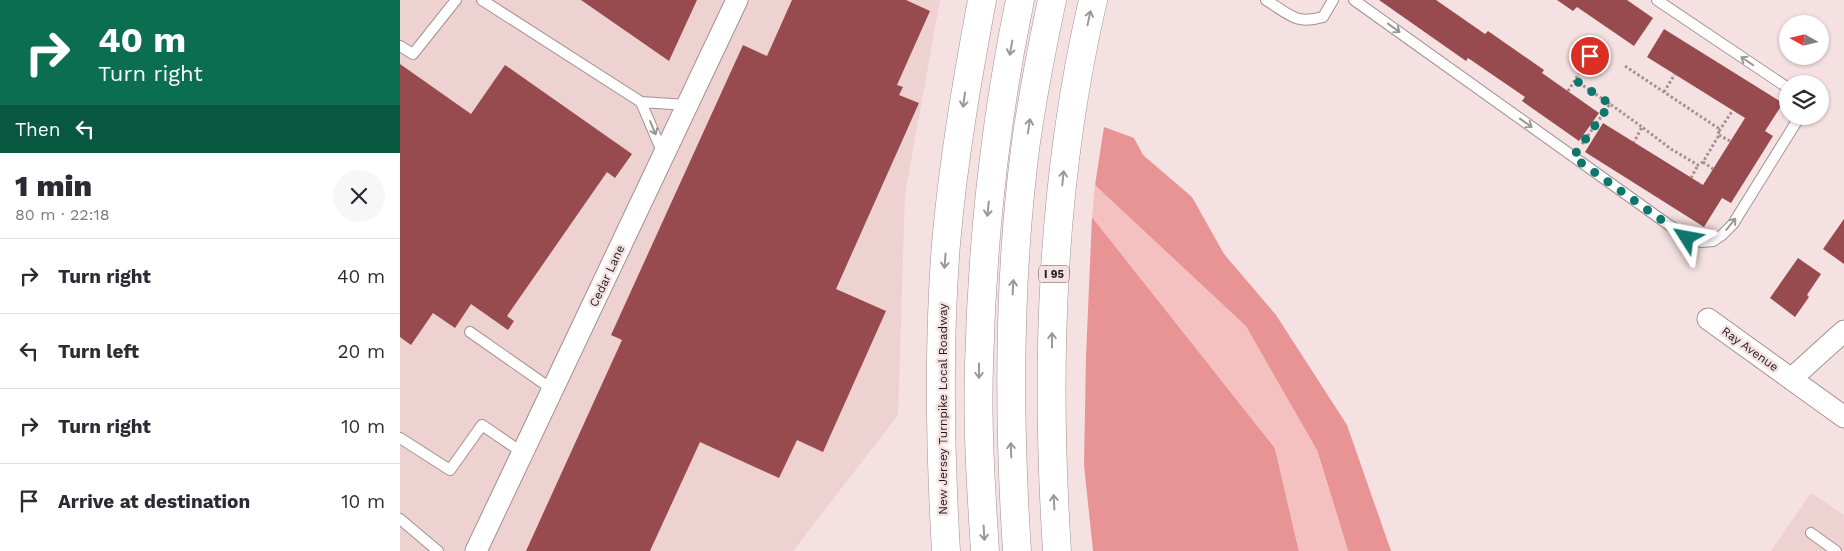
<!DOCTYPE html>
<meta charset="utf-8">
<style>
:root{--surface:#fff;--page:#f7f7f7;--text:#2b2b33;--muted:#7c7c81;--line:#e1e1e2}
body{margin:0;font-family:"Work Sans",sans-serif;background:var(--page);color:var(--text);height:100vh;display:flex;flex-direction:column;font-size:19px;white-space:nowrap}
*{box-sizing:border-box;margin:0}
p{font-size:16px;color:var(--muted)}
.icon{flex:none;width:28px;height:28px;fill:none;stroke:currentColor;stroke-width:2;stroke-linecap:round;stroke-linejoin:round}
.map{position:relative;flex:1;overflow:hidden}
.sheet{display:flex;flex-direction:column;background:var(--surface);width:400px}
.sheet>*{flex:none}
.banner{background:#0b6e4f;color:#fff;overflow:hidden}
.needle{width:32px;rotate:278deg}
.tools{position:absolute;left:1379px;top:15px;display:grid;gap:10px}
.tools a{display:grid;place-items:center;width:50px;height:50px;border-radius:50%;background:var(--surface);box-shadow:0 1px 4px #0004;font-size:25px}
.pin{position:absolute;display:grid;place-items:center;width:42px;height:42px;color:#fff;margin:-21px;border:2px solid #fff;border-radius:50%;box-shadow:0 1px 5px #0007}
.me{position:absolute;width:55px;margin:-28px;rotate:304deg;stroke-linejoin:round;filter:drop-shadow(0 0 4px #0008)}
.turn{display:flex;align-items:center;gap:18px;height:105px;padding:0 15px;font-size:22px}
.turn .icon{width:65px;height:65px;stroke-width:2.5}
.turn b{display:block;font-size:35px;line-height:42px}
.then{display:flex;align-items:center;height:48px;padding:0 15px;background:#0003;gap:10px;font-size:19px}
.round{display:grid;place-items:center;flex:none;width:52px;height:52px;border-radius:26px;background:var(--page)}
.summary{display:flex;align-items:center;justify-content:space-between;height:85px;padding:0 15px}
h1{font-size:30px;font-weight:800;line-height:38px}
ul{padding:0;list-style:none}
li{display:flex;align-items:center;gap:15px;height:75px;padding:0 15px;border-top:1px solid var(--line)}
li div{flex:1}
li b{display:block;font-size:19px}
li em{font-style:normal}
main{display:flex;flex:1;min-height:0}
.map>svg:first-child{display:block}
</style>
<main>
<section class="sheet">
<div class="banner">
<div class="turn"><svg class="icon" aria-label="right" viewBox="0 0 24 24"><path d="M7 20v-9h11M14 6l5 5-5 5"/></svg><div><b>40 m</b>Turn right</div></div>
<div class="then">Then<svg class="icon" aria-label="left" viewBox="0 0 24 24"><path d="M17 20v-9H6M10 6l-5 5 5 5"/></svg></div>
</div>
<div class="summary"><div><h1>1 min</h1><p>80 m · 22:18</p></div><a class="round"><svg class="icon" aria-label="close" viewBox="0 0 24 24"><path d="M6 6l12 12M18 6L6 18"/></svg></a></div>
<ul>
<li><svg class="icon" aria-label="right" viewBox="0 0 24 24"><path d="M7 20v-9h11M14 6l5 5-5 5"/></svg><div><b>Turn right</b></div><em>40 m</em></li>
<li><svg class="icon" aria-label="left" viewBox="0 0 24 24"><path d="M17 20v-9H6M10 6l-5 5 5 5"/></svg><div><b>Turn left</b></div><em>20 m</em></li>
<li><svg class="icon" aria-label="right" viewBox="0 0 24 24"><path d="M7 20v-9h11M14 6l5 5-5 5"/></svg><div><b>Turn right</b></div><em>10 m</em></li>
<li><svg class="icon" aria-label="arrive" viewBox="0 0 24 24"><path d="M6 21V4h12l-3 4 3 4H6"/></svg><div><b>Arrive at destination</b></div><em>10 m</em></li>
</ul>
</section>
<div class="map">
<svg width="1444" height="551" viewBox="0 0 1444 551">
<rect width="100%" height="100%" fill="#f5e1e1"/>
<path fill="#eed1d1" d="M0 0H540L505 194 498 415 393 551H0Z
M1411 493 1444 515V551H1371Z"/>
<path fill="#e89495" d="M704 127 734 138 743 155 792 197 824 254 876 315 947 425 991 551H948L917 450 695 185Z
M692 217 875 448 899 551H693L684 465 686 356Z"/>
<path fill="#f5c0c0" d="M695 185 846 326 917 450 948 551H899L875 448 692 217Z"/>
<path fill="#974b4e" d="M181 0H297L269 61Z
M392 0H506L530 11 497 85 503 87 499 95 519 103 436 289 486 311 423 452 397 440 379 478 300 442 250 551H126L222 340 211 335 343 45 367 56Z
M979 0H1036L1085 34 1088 31 1144 70 1142 73 1199 113 1179 141 1122 101 1125 97 1068 58 1066 61Z
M1157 0H1227L1253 18 1234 46 1177 7 1173 11Z
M1264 29 1383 103 1365 131 1373 136 1331 203 1322 198 1304 227 1185 152 1203 123 1303 185 1345 118 1247 57Z
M0 64 71 114 105 65 232 154 215 178 207 172 107 316 114 321 108 330 71 304 55 328 33 313 11 345 0 337Z
M1444 219V264L1423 249Z
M1398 258 1421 274 1407 295 1409 297 1395 317 1370 298Z"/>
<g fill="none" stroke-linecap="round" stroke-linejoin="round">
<g stroke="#a39190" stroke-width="12">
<path id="service" d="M82 0 241 102 287 105
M866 0C889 14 895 25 923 17L933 0
M954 0 1269 225 1287 237 1301 242 1313 241 1322 235 1333 224 1400 116
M1257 0 1388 88
M0 46 13 54 56 0
M241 102 263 154
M70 332 153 390
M0 438 50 470 82 425 123 453
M0 519 38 551
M1411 533 1436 551"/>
</g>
<g stroke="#a39190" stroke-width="23">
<path id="minor" d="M1308 319 1444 417
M1391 379 1444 331
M76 551 337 0"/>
</g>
<g stroke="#a39190" stroke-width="29">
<path id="motorway" d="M546 551C540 449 538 346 546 244 553 162 567 81 582 0
M585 551C581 489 577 427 579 365 582 242 595 120 620 0
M617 551C608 414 608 278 626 142 633 94 642 47 652 0
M657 551C645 366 651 181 693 0"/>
</g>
<path stroke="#a09191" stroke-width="3" stroke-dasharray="2.5 2.5" stroke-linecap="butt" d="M1225 66 1318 128 1319 135 1303 162 1298 165 1271 149 1242 127 1234 142
M1175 80 1210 104
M1168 91 1190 56
M1264 92 1275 74
M1319 131 1333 110
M1319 135 1330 141
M1182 144 1210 104 1242 127
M1303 162 1313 169
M1291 178 1298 165"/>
<use href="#service" stroke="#fff" stroke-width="10"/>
<use href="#minor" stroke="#fff" stroke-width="21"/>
<use href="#motorway" stroke="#fff" stroke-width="28"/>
</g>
<defs><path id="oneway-shaft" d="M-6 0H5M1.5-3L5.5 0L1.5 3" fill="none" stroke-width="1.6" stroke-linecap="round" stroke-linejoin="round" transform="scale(1.25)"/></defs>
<g stroke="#9c9898">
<use href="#oneway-shaft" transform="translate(689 18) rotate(-78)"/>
<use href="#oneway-shaft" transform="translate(994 28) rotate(36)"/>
<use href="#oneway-shaft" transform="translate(611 48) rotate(100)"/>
<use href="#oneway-shaft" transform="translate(1347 61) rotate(-146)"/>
<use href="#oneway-shaft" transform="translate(564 100) rotate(98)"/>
<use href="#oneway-shaft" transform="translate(1126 123) rotate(36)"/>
<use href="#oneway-shaft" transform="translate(629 126) rotate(-81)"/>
<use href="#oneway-shaft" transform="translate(253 128) rotate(67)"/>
<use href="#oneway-shaft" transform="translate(663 178) rotate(-84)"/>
<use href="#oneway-shaft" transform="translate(588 209) rotate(96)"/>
<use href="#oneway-shaft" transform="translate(1331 224) rotate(-51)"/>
<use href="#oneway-shaft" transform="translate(545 261) rotate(94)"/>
<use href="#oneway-shaft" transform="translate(613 287) rotate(-87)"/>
<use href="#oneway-shaft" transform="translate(652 340) rotate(-90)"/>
<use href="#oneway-shaft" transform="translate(579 371) rotate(90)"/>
<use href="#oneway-shaft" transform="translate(611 450) rotate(-92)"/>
<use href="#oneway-shaft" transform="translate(654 502) rotate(-93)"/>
<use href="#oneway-shaft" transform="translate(584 533) rotate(87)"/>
</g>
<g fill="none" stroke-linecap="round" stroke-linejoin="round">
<path stroke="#0f766e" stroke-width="9" stroke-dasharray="0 16.2" d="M1190 56 1175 80 1210 104 1173 157 1287 238"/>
</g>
<g text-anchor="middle" stroke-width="5" stroke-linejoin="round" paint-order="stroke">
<rect fill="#f5e1e1" stroke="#615656" stroke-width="1" x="639" y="265.5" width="30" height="17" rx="4"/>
<g font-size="11" font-weight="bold" fill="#221b1b">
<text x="654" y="278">I 95</text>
</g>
<g font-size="12" fill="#221b1b" stroke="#f5e1e1">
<text transform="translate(207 276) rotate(-65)" y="4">Cedar Lane</text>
<text transform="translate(1350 349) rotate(36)" y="4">Ray Avenue</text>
<text transform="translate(543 409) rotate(-90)" y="4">New Jersey Turnpike Local Roadway</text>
</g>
</g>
</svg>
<div class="tools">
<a><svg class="needle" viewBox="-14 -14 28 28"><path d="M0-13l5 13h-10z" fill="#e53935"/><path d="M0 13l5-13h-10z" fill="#7c7c81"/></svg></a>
<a><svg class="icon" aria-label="layers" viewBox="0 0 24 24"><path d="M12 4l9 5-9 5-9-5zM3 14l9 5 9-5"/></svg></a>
</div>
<div class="pin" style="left:1190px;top:56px;background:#d93025"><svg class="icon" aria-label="arrive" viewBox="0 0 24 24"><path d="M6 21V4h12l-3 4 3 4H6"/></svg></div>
<svg class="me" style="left:1287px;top:238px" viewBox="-20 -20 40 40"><path d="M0-17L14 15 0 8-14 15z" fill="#0f766e" stroke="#fff" stroke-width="4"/></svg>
</div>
</main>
